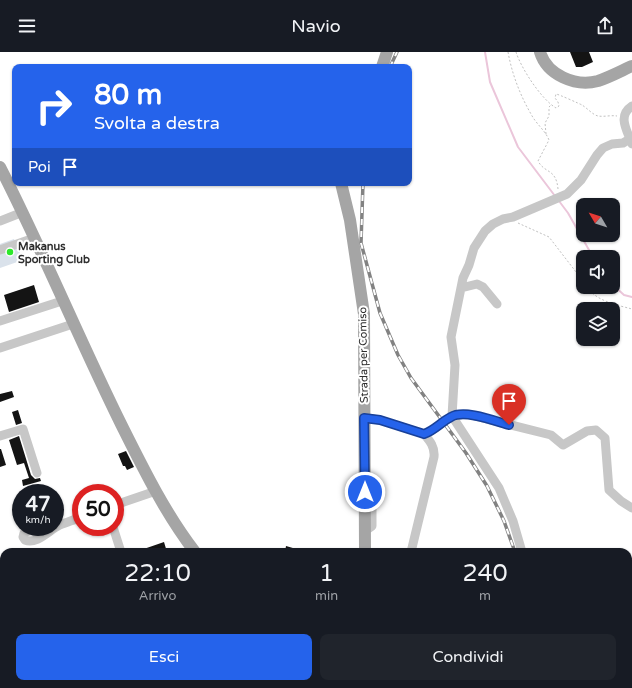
<!DOCTYPE html>
<html lang="it">
<style>
:root{--surface:#171b24;--page:#20242c;--text:#f1f3f6;--muted:#9ea1a6;--accent:#2563eb}
body{margin:0;font-family:"Varela Round",sans-serif;background:var(--page);color:var(--text);height:100vh;display:flex;flex-direction:column;font-size:15px;white-space:nowrap}
*{box-sizing:border-box;margin:0}
p{font-size:13px;color:var(--muted)}
.icon{flex:none;width:22px;height:22px;fill:none;stroke:currentColor;stroke-width:2;stroke-linecap:round;stroke-linejoin:round}
.map{position:relative;flex:1;overflow:hidden}
.drawer{position:absolute;left:0px;top:496px;width:632px;height:140px;display:flex;flex-direction:column;background:var(--surface);border-radius:12px 12px 0 0;box-shadow:0 1px 3px #0004}
.drawer>*{flex:none}
.hud{position:absolute;left:12px;top:12px;width:400px;height:122px;border-radius:8px;box-shadow:0 1px 3px #0004;background:#2563eb;color:#fff;overflow:hidden}
.needle{width:26px;rotate:309deg}
.fabs{position:absolute;left:576px;top:146px;display:grid;gap:8px}
.fabs a{display:grid;place-items:center;width:44px;height:44px;border-radius:8px;background:var(--surface);box-shadow:0 1px 3px #0004;font-size:20px}
.speed{position:absolute;left:12px;top:432px;display:flex;gap:8px;font-size:20px;font-weight:700;text-align:center}
.speed>*{display:grid;place-content:center;width:52px;height:52px;border-radius:50%;background:var(--surface);box-shadow:0 1px 3px #0004;line-height:1}
.speed small{font-size:10px;font-weight:400}
.speed .limit{border:6px solid #d22;background:#fff;color:#111}
.pin{position:absolute;display:grid;place-items:center;width:34px;height:34px;color:#fff;margin:-41px -17px;border-radius:50% 50% 50% 0;rotate:-45deg;box-shadow:0 0 4px #0007}
.pin .icon{rotate:45deg}
.me{position:absolute;width:44px;margin:-22px;rotate:0deg;stroke-linejoin:round;filter:drop-shadow(0 0 3px #0008)}
.turn{display:flex;align-items:center;gap:14px;height:84px;padding:0 16px;font-size:18px}
.turn .icon{width:52px;height:52px;stroke-width:2.5}
.turn b{display:block;font-size:28px;line-height:34px}
.then{display:flex;align-items:center;height:38px;padding:0 16px;background:#0003;gap:8px;font-size:15px}
.eta{display:flex;justify-content:space-evenly;align-items:center;height:68px;text-align:center}
.eta b{font-size:24px;font-weight:600;line-height:28px}
.primary-button{display:flex;gap:8px;margin-top:auto;padding:8px 16px}
.primary-button a{flex:1;height:46px;border-radius:8px;background:var(--accent);color:#fff;font-size:16px;font-weight:600;line-height:46px;text-align:center}
.primary-button a+a{background:var(--page);color:var(--text)}
header{display:flex;justify-content:space-between;align-items:center;height:52px;padding:0 16px;background:var(--surface);font-size:18px;font-weight:600}
.map>svg:first-child{display:block}
</style>
<header><svg class="icon" aria-label="menu" viewBox="0 0 24 24"><path d="M4 6h16M4 12h16M4 18h16"/></svg>Navio<svg class="icon" aria-label="share" viewBox="0 0 24 24"><path d="M12 15V3M7 8l5-5 5 5M5 13v7h14v-7"/></svg></header>
<div class="map">
<svg width="632" height="636" viewBox="0 0 632 636">
<rect width="100%" height="100%" fill="#fff"/>
<path fill="#dae2eb" d="M14 187 23 208 0 216V192Z"/>
<g fill="none" stroke-linecap="round" stroke-linejoin="round">
<path stroke="#ebc6da" stroke-width="2" d="M485 0 490 30 518 95 555 144
M559 149 568 161 593 205
M613 233 624 243 632 245"/>
</g>
<path fill="#141414" d="M570 0H589L593 10 582 15H576Z
M34 233 39 250 9 260 4 243Z
M12 339 14 345 0 350V342Z
M18 358 22 371 16 373 12 360Z
M19 384 31 423 35 427 40 426 41 429 23 434 22 428 29 426 24 411 17 413 9 388Z
M0 397H1L6 413 0 415Z
M126 399 134 415 127 418 125 414H123L118 402Z
M164 490 167 500H138V499Z
M286 494 303 499V500H285Z"/>
<g fill="none" stroke-linecap="round" stroke-linejoin="round">
<path stroke="#c1c1c1" stroke-width="1" stroke-dasharray="2 2" stroke-linecap="butt" d="M508 0C512 22 520 43 531 62 536 72 545 78 549 88L538 109C545 122 556 116 558 137
M516 0C521 16 541 47 556 56L559 54 558 50 555 46 556 42C558 42 580 52 582 53 587 56 593 63 598 64 604 65 611 63 617 64
M546 82 545 71 549 64V55L551 53
M518 171 549 185 583 229
M587 235C596 249 617 253 632 257"/>
<path stroke="#c7c7c7" stroke-width="9" d="M632 54C617 64 627 78 632 92
M0 169 23 160
M0 198 34 186
M461 236 477 232 483 235 497 252
M0 269 62 249
M0 296 73 272
M364 366 380 368 424 382 431 379 452 364 455 313 451 285 463 226 469 213 474 196 485 179 493 172 503 167 513 165 567 142 581 128 597 103 603 96 612 92 623 91 630 87
M0 384 23 377 37 421
M365 428 372 437V474L365 479
M115 453 156 439
M37 475 24 481 23 485 25 488C37 493 49 478 60 473 67 470 74 468 81 465
M113 475 121 500
M411 500 434 405C435 395 430 389 424 382
M522 500 513 469 499 436 452 364 467 362 551 383 563 393 587 379 596 378 605 386 609 438 621 449 632 456
M0 584 4 598
M0 605H4
M149 632 155 636
M328 632 329 636
M563 632 584 636
M524 636 525 632"/>
<path stroke="#a5a5a5" stroke-width="12" d="M540 0C547 23 575 35 598 29 610 25 621 19 632 14
M382 15 387 0
M0 115C43 199 79 287 121 372 143 416 165 461 195 500
M341 131 350 168 364 262 365 500
M340 632 343 636
M366 636V632"/>
<g stroke="#828282" stroke-width="3.5">
<path id="rail" d="M390 15 397 0
M363 131 361 191 380 261 398 303 411 326 466 401 487 434 504 469 515 500
M514 636 515 632"/>
</g>
<use href="#rail" stroke="#fff" stroke-width="2" stroke-dasharray="6" stroke-linecap="butt"/>
</g>
<g fill="none" stroke-linecap="round" stroke-linejoin="round">
<g stroke="#184099" stroke-width="10">
<path id="route" d="M365 440 364 366 380 368 424 382C435 378 441 370 451 365 464 357 495 369 509 373"/>
</g>
<use href="#route" stroke="#2563eb" stroke-width="7"/>
</g>
<circle fill="#2ce82b" stroke="#fff" stroke-width="1.5" cx="10" cy="200" r="4"/>
<g text-anchor="middle" stroke-width="4" stroke-linejoin="round" paint-order="stroke">
<g font-size="11" font-weight="bold" fill="#2d2d2d" stroke="#fff" text-anchor="start">
<text x="18" y="198">Makanus<tspan x="18" dy="13">Sporting Club</tspan></text>
</g>
<g font-size="11" fill="#2d2d2d" stroke="#fff">
<text transform="translate(363 303) rotate(-91)" y="4">Strada per Comiso</text>
</g>
</g>
</svg>
<div class="fabs">
<a><svg class="needle" viewBox="-14 -14 28 28"><path d="M0-13l5 13h-10z" fill="#e53935"/><path d="M0 13l5-13h-10z" fill="#9ea1a6"/></svg></a>
<a><svg class="icon" aria-label="sound" viewBox="0 0 24 24"><path d="M4 9h4l5-4v14l-5-4H4zM17 9q2 3 0 6"/></svg></a>
<a><svg class="icon" aria-label="layers" viewBox="0 0 24 24"><path d="M12 4l9 5-9 5-9-5zM3 14l9 5 9-5"/></svg></a>
</div>
<div class="speed"><div>47<small>km/h</small></div><div class="limit">50</div></div>
<div class="pin" style="left:509px;top:373px;background:#d93025"><svg class="icon" aria-label="arrive" viewBox="0 0 24 24"><path d="M6 21V4h12l-3 4 3 4H6"/></svg></div>
<svg class="me" style="left:365px;top:440px" viewBox="-20 -20 40 40"><circle r="17" fill="#2563eb" stroke="#fff" stroke-width="3"/><path d="M0-11L8 9 0 5-8 9z" fill="#fff"/></svg>
<div class="hud">
<div class="turn"><svg class="icon" aria-label="right" viewBox="0 0 24 24"><path d="M7 20v-9h11M14 6l5 5-5 5"/></svg><div><b>80 m</b>Svolta a destra</div></div>
<div class="then">Poi<svg class="icon" aria-label="arrive" viewBox="0 0 24 24"><path d="M6 21V4h12l-3 4 3 4H6"/></svg></div>
</div>
<section class="drawer">
<div class="eta">
<div><b>22:10</b><p>Arrivo</p></div>
<div><b>1</b><p>min</p></div>
<div><b>240</b><p>m</p></div>
</div>
<div class="primary-button"><a>Esci</a><a>Condividi</a></div>
</section>
</div>
